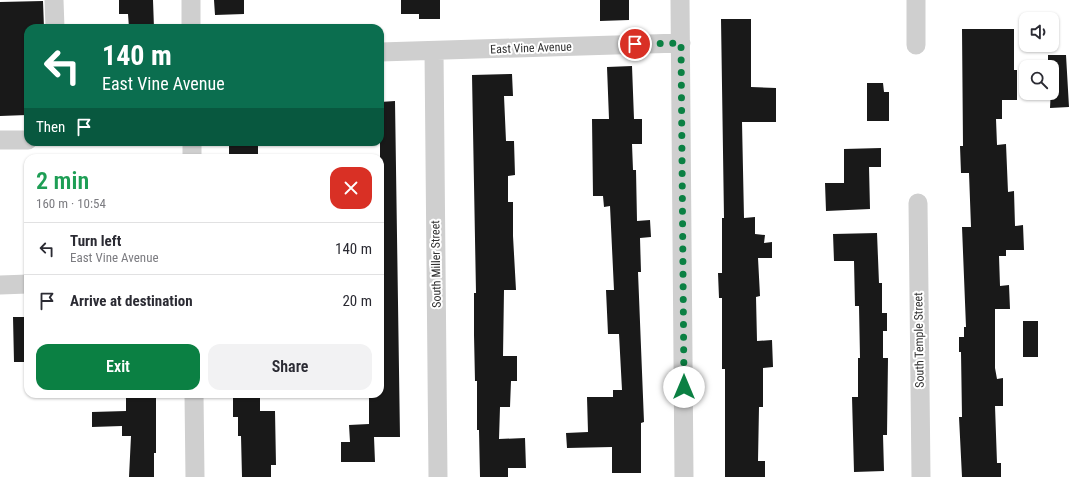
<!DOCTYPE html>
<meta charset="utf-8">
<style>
:root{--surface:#fff;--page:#f2f2f3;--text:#2b2b33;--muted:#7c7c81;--line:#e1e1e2;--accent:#0b8043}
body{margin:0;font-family:"Roboto Condensed",sans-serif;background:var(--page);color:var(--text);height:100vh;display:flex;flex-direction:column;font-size:15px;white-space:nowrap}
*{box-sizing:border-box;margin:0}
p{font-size:13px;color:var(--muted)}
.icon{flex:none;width:22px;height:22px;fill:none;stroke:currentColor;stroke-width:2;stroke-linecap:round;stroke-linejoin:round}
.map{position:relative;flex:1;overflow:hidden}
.side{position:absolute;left:24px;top:154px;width:360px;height:244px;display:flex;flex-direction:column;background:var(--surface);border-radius:12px;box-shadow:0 1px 3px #0004}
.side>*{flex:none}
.guide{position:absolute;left:24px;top:24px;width:360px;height:122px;border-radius:12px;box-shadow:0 1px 3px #0004;background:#0b6e4f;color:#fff;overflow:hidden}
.buttons{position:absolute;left:1019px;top:12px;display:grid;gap:8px}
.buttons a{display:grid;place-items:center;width:40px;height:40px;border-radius:8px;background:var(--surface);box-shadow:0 1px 3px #0004;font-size:20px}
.pin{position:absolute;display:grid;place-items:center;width:34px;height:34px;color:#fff;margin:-17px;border:2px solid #fff;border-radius:50%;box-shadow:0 1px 4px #0007}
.me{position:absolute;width:44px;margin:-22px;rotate:0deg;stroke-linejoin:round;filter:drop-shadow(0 0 3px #0008)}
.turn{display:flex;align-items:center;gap:14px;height:84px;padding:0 12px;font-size:18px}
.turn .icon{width:52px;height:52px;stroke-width:2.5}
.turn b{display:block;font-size:28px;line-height:34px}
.then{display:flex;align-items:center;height:38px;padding:0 12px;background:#0003;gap:8px;font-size:15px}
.round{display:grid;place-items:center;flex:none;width:42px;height:42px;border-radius:12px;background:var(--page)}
.headline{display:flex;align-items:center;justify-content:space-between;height:68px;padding:0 12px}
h1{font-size:24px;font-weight:600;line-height:30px;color:#1e9e55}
.cta{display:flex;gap:8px;margin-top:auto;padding:8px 12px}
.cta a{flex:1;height:46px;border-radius:12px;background:var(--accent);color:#fff;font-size:16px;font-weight:600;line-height:46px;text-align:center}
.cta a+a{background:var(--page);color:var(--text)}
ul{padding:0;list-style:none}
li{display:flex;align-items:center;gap:12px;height:52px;padding:0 12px;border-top:1px solid var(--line)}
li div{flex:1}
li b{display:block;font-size:15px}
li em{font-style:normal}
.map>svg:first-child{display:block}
</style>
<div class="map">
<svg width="1071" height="477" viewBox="0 0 1071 477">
<rect width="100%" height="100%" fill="#fff"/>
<path fill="#191919" d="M119 0H153L154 28H129L128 14H119Z
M214 0H244V14L215 15Z
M401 0H440V19H419V14H401Z
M600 0H629V20L600 21Z
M43 1 44 28H28V34H25L27 115 0 116V2Z
M721 19H751V87L776 88V122H742L744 218 755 217V234L765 235 764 243 772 242V258H758L760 296 756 297 757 341 772 340 773 367 763 368V407H759L758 461H765V477H725V369H722V298H719L718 273H722V218H724Z
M962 29H1014V70H1017V100H1002V119H996L997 145 1006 144 1008 192 1014 191 1015 226 1023 225 1024 250H1006V256H999L1000 286 1009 285 1010 309H995V368L997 379 1003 378V406H995L997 463H1001V477H962L959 417H962L961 352H959V337H964V327H966L962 227H971L969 173H961L960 146H963Z
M1048 55H1066L1069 107 1050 108 1052 67H1048Z
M632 66 634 119H642V144H632L633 170H636L637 221 650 220 651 237 640 238 641 272H638L644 422 641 423V473H612V447L567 448 566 433 588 432 587 397H613V390H622L619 334H608L606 290H614L610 206 604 207 603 196H593L592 119H609L607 67Z
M512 74 513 96H504L506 141H514L515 175 508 176V202H513V236L516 290H504L503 356H517V381H511L510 407H500L499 439 525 438 526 468H508V477H480L479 430H477V381H475L474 335V293H476L472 75Z
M867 83H883L884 92H889V121H867Z
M395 101 400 437H374L375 462H341V442H350L349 425 369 424V394H380V102Z
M229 142H258V158H229Z
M881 148V167H869L870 209 826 211 825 183H844V149Z
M877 233 879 283H882V313H887V331H883V358H888L887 435H883L884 471 854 472 852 397H858V358H860L859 306H855L854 261H834L833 234Z
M13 317H28V362H14Z
M1023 321H1038V357H1023Z
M126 394H156V453H154V477H129L131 436H122V426L92 427V412L126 411Z
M233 397H260V411H275L276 465H271V477H242L241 436H238V417H233Z"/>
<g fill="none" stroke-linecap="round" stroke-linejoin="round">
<path stroke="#cfcfcf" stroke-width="19" d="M54 0 55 28
M191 0V28
M680 0 684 477
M916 0V45
M434 51 438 477
M380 52 681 43
M0 140H28
M192 142V158
M918 203 921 477
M0 285 28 284
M194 394 195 477"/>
</g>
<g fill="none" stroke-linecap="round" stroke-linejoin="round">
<path stroke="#0b8043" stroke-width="7" stroke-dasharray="0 12.6" d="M635 44 681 43 684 387"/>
</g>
<g text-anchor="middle" stroke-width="4" stroke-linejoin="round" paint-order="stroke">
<g font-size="12" fill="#323232" stroke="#fff">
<text transform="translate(531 48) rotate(-2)" y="4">East Vine Avenue</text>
<text transform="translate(436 264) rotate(-91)" y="4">South Miller Street</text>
<text transform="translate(919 340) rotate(-91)" y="4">South Temple Street</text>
</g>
</g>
</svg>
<div class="buttons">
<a><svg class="icon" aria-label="sound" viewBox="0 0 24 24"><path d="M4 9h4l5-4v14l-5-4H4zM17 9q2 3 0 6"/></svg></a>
<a><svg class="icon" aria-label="search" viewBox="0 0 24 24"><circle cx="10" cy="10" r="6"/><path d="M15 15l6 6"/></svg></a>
</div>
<div class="pin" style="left:635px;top:44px;background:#d93025"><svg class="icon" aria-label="arrive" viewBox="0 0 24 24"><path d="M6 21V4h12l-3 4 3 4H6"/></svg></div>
<svg class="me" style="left:684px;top:387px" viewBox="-20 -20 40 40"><circle r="19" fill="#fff"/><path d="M0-13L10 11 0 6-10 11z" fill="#0b8043"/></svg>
<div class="guide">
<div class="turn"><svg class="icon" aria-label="left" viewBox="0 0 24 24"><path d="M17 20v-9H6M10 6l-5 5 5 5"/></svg><div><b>140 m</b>East Vine Avenue</div></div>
<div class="then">Then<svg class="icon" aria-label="arrive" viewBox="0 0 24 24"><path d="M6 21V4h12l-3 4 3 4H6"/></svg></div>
</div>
<section class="side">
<div class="headline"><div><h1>2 min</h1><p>160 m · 10:54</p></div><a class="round" style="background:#d93025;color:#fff"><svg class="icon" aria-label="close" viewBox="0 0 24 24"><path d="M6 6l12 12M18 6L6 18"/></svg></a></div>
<ul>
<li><svg class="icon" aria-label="left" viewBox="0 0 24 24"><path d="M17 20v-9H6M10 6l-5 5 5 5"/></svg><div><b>Turn left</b><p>East Vine Avenue</p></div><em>140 m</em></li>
<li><svg class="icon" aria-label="arrive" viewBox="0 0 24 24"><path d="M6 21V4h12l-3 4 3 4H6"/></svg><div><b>Arrive at destination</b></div><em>20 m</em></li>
</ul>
<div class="cta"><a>Exit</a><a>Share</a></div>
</section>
</div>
